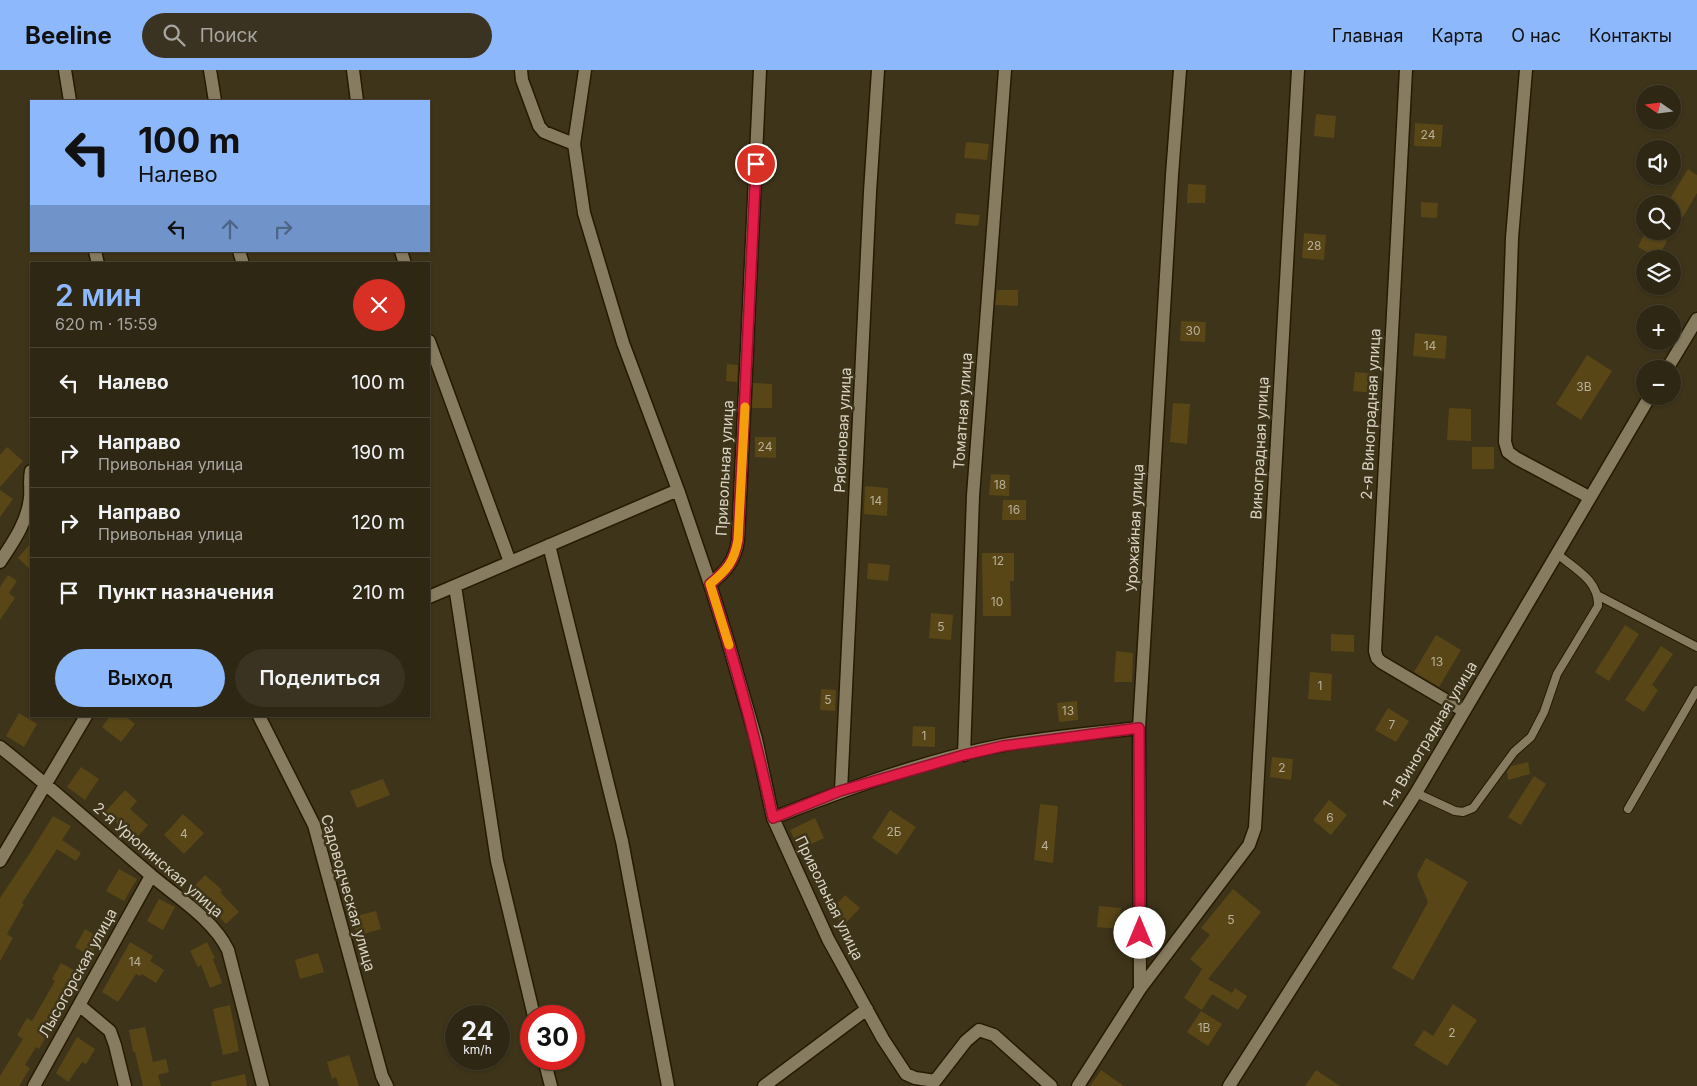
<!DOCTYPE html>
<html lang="ru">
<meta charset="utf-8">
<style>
:root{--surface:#2e2714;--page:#3a3322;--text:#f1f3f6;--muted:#a7a5a0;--line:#494434;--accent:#8db9fc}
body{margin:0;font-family:Inter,sans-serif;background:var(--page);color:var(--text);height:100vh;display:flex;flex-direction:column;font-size:19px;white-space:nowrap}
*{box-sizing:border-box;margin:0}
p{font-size:16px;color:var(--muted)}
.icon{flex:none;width:28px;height:28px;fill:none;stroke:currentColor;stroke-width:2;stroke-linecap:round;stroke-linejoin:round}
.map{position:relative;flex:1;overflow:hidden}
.drawer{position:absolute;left:30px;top:192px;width:400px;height:455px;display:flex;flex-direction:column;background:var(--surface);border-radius:0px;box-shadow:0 1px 4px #0004,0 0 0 1px var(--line)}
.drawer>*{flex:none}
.banner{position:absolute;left:30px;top:30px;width:400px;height:152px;border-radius:0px;box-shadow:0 1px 4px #0004,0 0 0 1px var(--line);background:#8db9fc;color:#111;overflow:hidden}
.needle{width:32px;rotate:284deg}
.buttons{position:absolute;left:1636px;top:15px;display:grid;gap:10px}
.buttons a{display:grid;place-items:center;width:45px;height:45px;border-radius:50%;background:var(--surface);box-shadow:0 1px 4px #0004,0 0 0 1px var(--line);font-size:25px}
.speed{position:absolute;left:445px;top:935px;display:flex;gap:10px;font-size:25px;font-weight:700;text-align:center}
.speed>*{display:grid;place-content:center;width:65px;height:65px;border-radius:50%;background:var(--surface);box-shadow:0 1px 4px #0004,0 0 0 1px var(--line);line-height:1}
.speed small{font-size:12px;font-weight:400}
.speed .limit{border:8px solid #d22;background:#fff;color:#111}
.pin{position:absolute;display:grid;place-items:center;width:42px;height:42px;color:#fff;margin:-21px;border:2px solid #fff;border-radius:50%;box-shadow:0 1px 5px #0007}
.me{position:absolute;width:55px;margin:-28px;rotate:0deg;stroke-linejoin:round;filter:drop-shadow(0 0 4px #0008)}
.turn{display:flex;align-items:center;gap:18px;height:105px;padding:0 25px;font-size:22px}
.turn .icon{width:65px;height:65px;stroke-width:2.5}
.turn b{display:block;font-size:35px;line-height:42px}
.lanes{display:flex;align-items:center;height:48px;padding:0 25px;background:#0003;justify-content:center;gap:25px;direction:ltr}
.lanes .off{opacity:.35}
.round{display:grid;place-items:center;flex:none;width:52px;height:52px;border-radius:26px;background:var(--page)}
.overview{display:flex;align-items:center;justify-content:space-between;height:85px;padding:0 25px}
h1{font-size:30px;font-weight:600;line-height:38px;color:var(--accent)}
.primary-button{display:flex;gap:10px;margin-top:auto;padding:10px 25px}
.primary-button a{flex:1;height:58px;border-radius:30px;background:var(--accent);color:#111;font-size:20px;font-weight:600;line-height:58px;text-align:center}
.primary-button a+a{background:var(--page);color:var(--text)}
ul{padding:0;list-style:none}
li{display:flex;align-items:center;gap:15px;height:70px;padding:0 25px;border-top:1px solid var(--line)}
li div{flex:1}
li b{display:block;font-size:19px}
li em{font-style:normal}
header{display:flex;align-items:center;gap:30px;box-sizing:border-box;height:70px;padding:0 25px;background:var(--accent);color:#111}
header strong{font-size:24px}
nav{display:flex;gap:28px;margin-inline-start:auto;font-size:18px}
.search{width:350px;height:45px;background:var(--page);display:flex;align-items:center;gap:12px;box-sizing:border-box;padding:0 18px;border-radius:28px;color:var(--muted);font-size:19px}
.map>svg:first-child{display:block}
</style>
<header>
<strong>Beeline</strong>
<div class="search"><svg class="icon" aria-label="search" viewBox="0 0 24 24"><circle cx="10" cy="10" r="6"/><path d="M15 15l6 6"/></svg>Поиск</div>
<nav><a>Главная</a><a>Карта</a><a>О нас</a><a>Контакты</a></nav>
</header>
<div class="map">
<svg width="1697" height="1016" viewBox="0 0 1697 1016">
<rect width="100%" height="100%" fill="#3e341a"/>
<path fill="#584617" d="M1316 44 1336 46 1334 68 1314 66Z
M1415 53 1443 55 1441 77 1414 76Z
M966 72 989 74 987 90 964 88Z
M1688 99 1697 105V123L1683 147 1672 141V134H1667Z
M1188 114 1206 115 1205 133H1187Z
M1421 132 1438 133 1437 148 1421 147Z
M956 143 980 145 978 156 955 154Z
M1646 161H1649L1667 171 1658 188 1638 177Z
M1304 163 1326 165 1324 190 1302 188Z
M997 220H1018V236L995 235Z
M1181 251 1206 252 1205 272 1180 271Z
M1415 263 1447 266 1445 289 1413 286Z
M1587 285 1612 301 1581 350 1556 334Z
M727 294 738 295 737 312 726 311Z
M1355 302 1375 304 1373 323 1353 321Z
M753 313 772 314V338H752Z
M1173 333 1190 334 1187 374 1170 372Z
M1449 338 1471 339V371L1447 370Z
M755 367H776V388L755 387Z
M7 377 23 391 0 417V385Z
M1472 377H1494V399H1472Z
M991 404 1010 405 1009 426 989 425Z
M865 416 888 418 887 446 864 444Z
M0 420 13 429 0 447Z
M1003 430H1026V450H1002Z
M31 473V500L18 488Z
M982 483H1014V511H1010L1011 546H983Z
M868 493 890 495 888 511 867 509Z
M8 505 17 511 9 523 15 528 0 550V517Z
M931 543 953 545 951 570 929 568Z
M1625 555 1639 564 1609 611 1595 602Z
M1331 564 1354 565V582L1331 581Z
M1436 565 1461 580 1439 617 1414 602Z
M1661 576 1673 584 1652 615 1658 620 1644 642 1625 630Z
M1116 581 1133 583 1132 612H1114Z
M1310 602 1332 604 1331 631 1308 629Z
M821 619 836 620 835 641 820 640Z
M1077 631 1078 650 1059 652 1057 633Z
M1388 638 1409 651 1396 672 1375 660Z
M19 643 37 654 24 677 6 666Z
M110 646H125L135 654 121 672 102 657Z
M913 656 935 657V677L912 676Z
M1272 687 1293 689 1291 710 1270 707Z
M1528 692 1530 704 1508 710 1507 702 1511 696Z
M81 697 99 709 85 730 67 717Z
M1534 706 1546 714 1521 755 1508 747Z
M383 709 390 725 357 738 350 721Z
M125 720 137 731 130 739 148 755 134 771 118 757 119 755 105 742Z
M1329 730 1347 745 1331 765 1313 750Z
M1040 734 1058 736 1053 793 1034 790Z
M890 740 916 757 897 785 872 768Z
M183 744 204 763 184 784 164 765Z
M53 746 71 756 62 770 81 783 76 791 57 779 22 833 24 834 7 864 13 868 0 891V828L30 783Z
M815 748 824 768 799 780 790 760Z
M1426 788 1468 812 1413 910 1392 898 1428 832 1417 805Z
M119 799 137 809 124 831 106 821Z
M205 805 222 820 220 822 239 842 226 854 212 839 214 836 193 818Z
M1233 819 1261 842 1208 909 1232 923 1235 918 1247 926 1238 940 1212 924 1202 940 1184 928 1202 899 1190 889 1210 865 1201 858Z
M845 825 860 838 844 855 830 841Z
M159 829 175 837 163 860 147 851Z
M1099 836 1121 838 1119 859 1097 857Z
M376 841 381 859 357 866 352 847Z
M85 859 100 868 90 886 75 877Z
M130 872 153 886 150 891 164 900 156 913 142 904 140 906 136 904 118 932 102 922Z
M207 872 215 888 213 889 222 913 210 918 201 895 198 897 190 881Z
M318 883 324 902 300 909 295 890Z
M61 893 81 904 39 979 36 977 25 995 30 998 19 1016H0V1006L23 969 17 965 27 948 32 951 55 911 52 909Z
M1453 934 1477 950 1447 996 1414 975 1424 960 1433 966Z
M230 935 239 981 223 985 213 939Z
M1201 941 1222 954 1208 976 1187 962Z
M145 957 153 992 166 989 169 1002 158 1005 161 1016H143L135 982H133L129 960Z
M77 967 95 979 86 994 82 992 68 1012 56 1003Z
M349 985 359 1016H339L336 1007 332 1009 327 992Z
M1101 1000 1124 1016H1090Z
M1316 1000 1340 1016H1305Z
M245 1004 247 1016H212L211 1012Z"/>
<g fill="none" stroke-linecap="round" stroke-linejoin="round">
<g stroke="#251b02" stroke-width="10">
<path id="lane" d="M1599 526 1697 577
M1416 723 1455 741 1463 742 1473 738 1514 682 1531 667 1544 642 1557 604 1598 536C1599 510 1575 499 1556 483
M1628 739 1697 620"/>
</g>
<g stroke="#251b02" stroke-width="15">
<path id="street" d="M65 0 70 31
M210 0 215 31
M353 0 357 31
M521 0 522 10 539 56 544 62 574 74
M585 0 574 74 584 143 623 273 678 420 710 514
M760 0 738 470C735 491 726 501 710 514L726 565 756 669 773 748 828 869 883 969 906 1004 915 1008 935 1011 966 971 979 960 994 965 1051 1016
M1406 0 1375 581 1377 588 1381 592 1464 641
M1526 0 1512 168 1505 372 1508 382 1516 388 1589 427
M95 181 98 194
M239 181 243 194
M401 181 405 194
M429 271 510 492
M549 475 622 771 668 1016
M0 492C13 472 27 453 30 428 31 419 29 410 31 401
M455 516 497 791 534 946
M429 527 678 420
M259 646 314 755 382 1006 387 1016
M0 677C52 718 101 763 152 806 178 828 213 849 228 880L263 1016
M964 685 973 426 1005 0
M841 721 870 122 878 0
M773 748C846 719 926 690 1003 675 1048 667 1094 663 1139 658
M0 791 86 646
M1140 919 1139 658 1172 105 1180 0
M79 935 110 961 115 975 125 1016
M544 989 551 1016
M34 1016 151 806
M764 1016 867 939
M1078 1016 1140 919 1249 775 1255 758 1298 0"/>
</g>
<g stroke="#251b02" stroke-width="15">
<path id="secondary" d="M1667 299 1697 249
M1229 1016 1416 723 1650 326"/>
</g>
<use href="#lane" stroke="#887c60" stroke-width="8"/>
<use href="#street" stroke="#887c60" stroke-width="12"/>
<use href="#secondary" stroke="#887c60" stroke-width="12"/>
</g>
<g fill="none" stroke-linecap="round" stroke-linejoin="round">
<g stroke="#92132f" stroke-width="12">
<path id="route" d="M756 94 738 470C734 492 727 500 710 514 735 591 756 669 773 748L840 721 964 685 1003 676 1139 658 1140 863"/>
</g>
<use href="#route" stroke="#e11d48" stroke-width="9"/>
<path stroke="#f59e0b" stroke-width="9" d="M729 575 710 514C727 500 734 492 738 470L745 337"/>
</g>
<g text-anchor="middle" stroke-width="5" stroke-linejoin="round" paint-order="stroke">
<g font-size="12" fill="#b9b099">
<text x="1428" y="69">24</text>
<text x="1314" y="180">28</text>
<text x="1193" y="265">30</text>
<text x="1430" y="280">14</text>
<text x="1584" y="321">3В</text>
<text x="765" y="381">24</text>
<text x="1000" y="419">18</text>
<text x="876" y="435">14</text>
<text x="1014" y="444">16</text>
<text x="998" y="495">12</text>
<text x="997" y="536">10</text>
<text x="941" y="561">5</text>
<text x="1437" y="596">13</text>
<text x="1320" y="620">1</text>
<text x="828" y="634">5</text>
<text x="1068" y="645">13</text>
<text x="1392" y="659">7</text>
<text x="924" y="670">1</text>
<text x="1282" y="702">2</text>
<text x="1330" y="752">6</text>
<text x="894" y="766">2Б</text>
<text x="184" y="768">4</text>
<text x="1045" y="780">4</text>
<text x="1231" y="854">5</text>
<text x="135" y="896">14</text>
<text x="1204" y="962">1В</text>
<text x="1452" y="967">2</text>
</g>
<g font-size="15" fill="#d9d3c4" stroke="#3e341a">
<text transform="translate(963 341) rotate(-86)" y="5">Томатная улица</text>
<text transform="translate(1371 344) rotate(-87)" y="5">2-я Виноградная улица</text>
<text transform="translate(843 360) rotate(-87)" y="5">Рябиновая улица</text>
<text transform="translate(1260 378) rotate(-87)" y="5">Виноградная улица</text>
<text transform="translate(725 398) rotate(-87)" y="5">Привольная улица</text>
<text transform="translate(1135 458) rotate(-87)" y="5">Урожайная улица</text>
<text transform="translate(1430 665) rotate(-59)" y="5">1-я Виноградная улица</text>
<text transform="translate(158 790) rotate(41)" y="5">2-я Урюпинская улица</text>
<text transform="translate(348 823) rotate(74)" y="5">Садоводческая улица</text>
<text transform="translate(829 828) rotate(64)" y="5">Привольная улица</text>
<text transform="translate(78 903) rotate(-61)" y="5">Лысогорская улица</text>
</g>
</g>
</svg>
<div class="buttons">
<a><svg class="needle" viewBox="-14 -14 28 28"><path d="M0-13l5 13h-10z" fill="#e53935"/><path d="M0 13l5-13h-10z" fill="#a7a5a0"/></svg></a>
<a><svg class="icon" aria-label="sound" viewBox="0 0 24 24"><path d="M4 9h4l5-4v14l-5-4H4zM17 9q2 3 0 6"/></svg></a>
<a><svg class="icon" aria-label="search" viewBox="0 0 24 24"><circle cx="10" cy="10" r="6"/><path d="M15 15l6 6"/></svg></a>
<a><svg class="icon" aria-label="layers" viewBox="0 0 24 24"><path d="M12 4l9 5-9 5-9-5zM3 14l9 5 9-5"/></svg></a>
<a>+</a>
<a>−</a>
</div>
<div class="speed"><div>24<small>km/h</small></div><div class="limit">30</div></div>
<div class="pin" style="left:756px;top:94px;background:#d93025"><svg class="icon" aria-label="arrive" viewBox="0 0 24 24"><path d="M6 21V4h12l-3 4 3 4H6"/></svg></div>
<svg class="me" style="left:1140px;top:863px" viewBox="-20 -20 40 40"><circle r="19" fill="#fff"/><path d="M0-13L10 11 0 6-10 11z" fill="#e11d48"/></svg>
<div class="banner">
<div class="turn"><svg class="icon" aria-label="left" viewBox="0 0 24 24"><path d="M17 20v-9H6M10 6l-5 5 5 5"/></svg><div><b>100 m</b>Налево</div></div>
<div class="lanes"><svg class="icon" aria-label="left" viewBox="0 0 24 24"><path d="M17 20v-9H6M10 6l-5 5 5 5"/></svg><svg class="icon off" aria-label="ahead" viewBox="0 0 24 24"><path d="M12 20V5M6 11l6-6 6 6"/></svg><svg class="icon off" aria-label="right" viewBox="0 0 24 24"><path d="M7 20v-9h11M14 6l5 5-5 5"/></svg></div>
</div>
<section class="drawer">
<div class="overview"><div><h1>2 мин</h1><p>620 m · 15:59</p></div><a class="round" style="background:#d93025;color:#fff"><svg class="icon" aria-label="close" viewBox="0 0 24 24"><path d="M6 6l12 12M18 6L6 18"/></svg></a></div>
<ul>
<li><svg class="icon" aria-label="left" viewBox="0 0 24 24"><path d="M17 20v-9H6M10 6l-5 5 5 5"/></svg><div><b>Налево</b></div><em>100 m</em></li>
<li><svg class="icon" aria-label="right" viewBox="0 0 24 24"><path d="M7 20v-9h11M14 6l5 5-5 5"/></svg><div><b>Направо</b><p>Привольная улица</p></div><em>190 m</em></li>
<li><svg class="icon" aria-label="right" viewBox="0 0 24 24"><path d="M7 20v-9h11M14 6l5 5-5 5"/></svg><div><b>Направо</b><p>Привольная улица</p></div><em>120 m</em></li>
<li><svg class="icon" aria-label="arrive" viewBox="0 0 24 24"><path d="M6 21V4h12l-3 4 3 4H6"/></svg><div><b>Пункт назначения</b></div><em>210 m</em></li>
</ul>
<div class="primary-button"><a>Выход</a><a>Поделиться</a></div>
</section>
</div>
